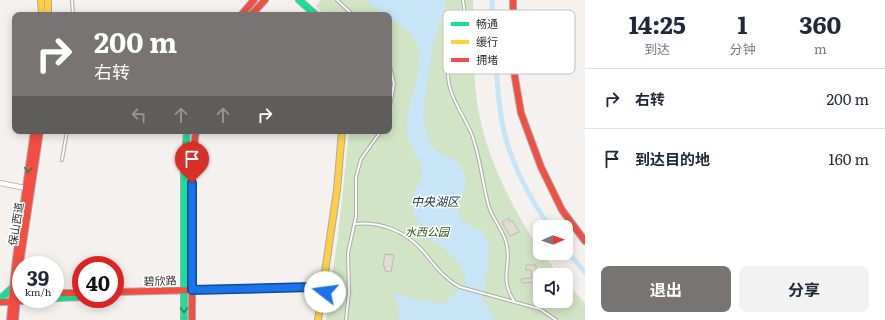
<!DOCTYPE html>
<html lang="zh">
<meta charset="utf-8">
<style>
:root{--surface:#fff;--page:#f2f2f3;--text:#1f2937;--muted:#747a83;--line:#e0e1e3;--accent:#777473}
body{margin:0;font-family:Literata,"Noto Sans SC",serif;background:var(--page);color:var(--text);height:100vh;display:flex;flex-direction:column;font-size:15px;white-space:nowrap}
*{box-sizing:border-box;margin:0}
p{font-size:13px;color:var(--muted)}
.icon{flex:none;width:22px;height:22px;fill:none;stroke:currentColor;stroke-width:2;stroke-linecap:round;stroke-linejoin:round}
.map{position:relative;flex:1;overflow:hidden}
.panel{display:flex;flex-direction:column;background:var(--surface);width:300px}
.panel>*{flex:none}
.banner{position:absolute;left:12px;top:12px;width:380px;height:122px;border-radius:8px;box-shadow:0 2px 10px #0003;background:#777473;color:#fff;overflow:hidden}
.needle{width:26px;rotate:88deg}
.controls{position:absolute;left:533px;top:220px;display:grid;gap:8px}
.controls a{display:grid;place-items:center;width:40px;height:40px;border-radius:8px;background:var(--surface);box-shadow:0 2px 10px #0003;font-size:20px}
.speed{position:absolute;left:12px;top:256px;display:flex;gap:8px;font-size:20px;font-weight:700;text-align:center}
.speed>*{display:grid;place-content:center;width:52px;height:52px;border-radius:50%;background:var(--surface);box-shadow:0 2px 10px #0003;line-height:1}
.speed small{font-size:10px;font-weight:400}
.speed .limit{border:6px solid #d22;background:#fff;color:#111}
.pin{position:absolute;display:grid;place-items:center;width:34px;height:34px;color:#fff;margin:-41px -17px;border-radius:50% 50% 50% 0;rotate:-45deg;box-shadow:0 0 4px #0007}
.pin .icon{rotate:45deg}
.me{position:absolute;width:44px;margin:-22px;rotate:285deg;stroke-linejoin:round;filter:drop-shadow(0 0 3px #0008)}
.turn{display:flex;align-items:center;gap:14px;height:84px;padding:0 16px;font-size:18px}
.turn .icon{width:52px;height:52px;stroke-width:2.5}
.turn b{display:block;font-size:28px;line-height:34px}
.lanes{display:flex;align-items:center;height:38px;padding:0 16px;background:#0003;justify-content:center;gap:20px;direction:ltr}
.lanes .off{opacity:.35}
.eta{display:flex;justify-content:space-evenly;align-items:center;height:68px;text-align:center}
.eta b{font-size:24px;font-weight:700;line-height:28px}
.action{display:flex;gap:8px;margin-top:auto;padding:8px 16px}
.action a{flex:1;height:46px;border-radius:8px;background:var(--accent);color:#fff;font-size:16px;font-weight:700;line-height:46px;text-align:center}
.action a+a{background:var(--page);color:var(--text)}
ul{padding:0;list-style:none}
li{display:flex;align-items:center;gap:12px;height:60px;padding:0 16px;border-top:1px solid var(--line)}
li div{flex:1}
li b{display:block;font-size:15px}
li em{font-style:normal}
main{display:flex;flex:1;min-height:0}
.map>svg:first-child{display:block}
</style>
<main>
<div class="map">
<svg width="585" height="320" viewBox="0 0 585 320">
<rect width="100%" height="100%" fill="#f4f1ef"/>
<path fill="#d1e4c5" d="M321 0H473C474 28 473 57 475 85 480 145 507 200 540 250V253H542L559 275H540V301H566V283L585 303V320H326L338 236 349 131H389V15H324L316 6Z"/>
<path fill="#c8e5f7" d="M368 0H445V6L432 49 423 116C425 129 430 148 442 155 444 156 448 155 451 157 458 160 464 172 466 180 468 184 466 188 464 191 452 219 460 221 484 232L489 251 483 299 496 320H399L398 303 394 297 396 294H402L407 298 440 303 447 302 466 283C466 268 451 252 439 244 436 242 432 241 429 238 425 235 413 212 412 206 409 194 422 185 422 172 423 164 418 160 415 153 410 143 406 133 407 121 409 99 428 58 414 38 402 21 378 14 368 0Z"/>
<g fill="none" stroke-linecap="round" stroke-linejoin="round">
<path stroke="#c8e5f7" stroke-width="5" d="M492 0C495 40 495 82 502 122 509 160 528 196 550 227
M566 250 585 272"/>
</g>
<path fill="#e3dbd2" stroke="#bcb9b7" d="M509 218V222L512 220 519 232 510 236 502 222Z
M385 254 394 255 391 272 385 271V266H383Z
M526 265H536V272H539V282L522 283 521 279 532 278 531 270H526Z"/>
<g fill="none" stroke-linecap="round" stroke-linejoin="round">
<g stroke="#aca9a8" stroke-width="4">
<path id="lane" d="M72 0 73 15
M337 0 353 15
M463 0C464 6 465 13 464 18 462 28 457 35 453 44 450 53 447 64 448 74 448 96 464 115 472 135 481 159 482 183 489 207 493 219 502 229 506 242 513 264 498 277 514 301
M389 62 394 84 389 112
M62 160 67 131
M354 224C380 221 405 231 422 250 434 264 443 278 460 287L540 309 556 320
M346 320 349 292 348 253 356 216V177L361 159 381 131"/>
</g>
<g stroke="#aca9a8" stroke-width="6">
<path id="street" d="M0 183 30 189"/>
</g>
<g stroke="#aca9a8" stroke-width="8">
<path id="fast" d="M299 0 316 15
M55 298 81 297
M0 299 11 289
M184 320V170L187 131"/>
</g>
<g stroke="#aca9a8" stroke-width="8">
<path id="slow" d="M41 0 42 15
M48 0V15
M318 320 337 190 342 131"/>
</g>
<g stroke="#aca9a8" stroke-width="8">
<path id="jam" d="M513 0 514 72 521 113 541 167 562 210 585 241
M241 15 254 0
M251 15 265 0
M115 292 313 287 325 290
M55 293H81
M0 302H16L31 299
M10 320 16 259 34 131
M15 320 20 263 40 131
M192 320V160L196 131"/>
</g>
<use href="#lane" stroke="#fdfdfd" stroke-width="2"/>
<use href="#street" stroke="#fdfdfd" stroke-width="4.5"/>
<use href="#fast" stroke="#16e098" stroke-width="6"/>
<use href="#slow" stroke="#ffcf43" stroke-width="6"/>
<use href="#jam" stroke="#f24e42" stroke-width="6"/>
</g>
<defs><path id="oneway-chevron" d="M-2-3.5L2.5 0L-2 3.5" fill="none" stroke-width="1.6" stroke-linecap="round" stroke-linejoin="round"/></defs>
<g stroke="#26805f">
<use href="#oneway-chevron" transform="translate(28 170) rotate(98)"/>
<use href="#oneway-chevron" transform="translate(184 310) rotate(89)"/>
</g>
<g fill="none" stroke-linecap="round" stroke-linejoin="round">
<g stroke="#114b97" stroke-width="10">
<path id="route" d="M192 183V290L313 287 325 290V292"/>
</g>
<use href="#route" stroke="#1a73e8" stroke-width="7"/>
</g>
<g text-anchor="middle" stroke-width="3" stroke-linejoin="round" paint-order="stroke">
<g font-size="11" fill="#343130" stroke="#fff">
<text transform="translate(16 224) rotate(-81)" y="4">保山西道</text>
<text transform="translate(160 281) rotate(-2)" y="4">碧欣路</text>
</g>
<g font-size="11" font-style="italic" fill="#2a5113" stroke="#fff">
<text x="427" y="236">水西公园</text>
</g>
<g font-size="12" font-style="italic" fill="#113345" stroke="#fff">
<text x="435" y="206">中央湖区</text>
</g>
</g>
<rect x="443" y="10" width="132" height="64" rx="6" fill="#fff" stroke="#c2c1c1" stroke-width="1"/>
<rect x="451" y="22" width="18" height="4" fill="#16e098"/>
<rect x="451" y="40" width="18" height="4" fill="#ffcf43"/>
<rect x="451" y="58" width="18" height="4" fill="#f24e42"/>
<g font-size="11" fill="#343130">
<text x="476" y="28">畅通</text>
<text x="476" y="46">缓行</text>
<text x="476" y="64">拥堵</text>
</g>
</svg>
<div class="controls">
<a><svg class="needle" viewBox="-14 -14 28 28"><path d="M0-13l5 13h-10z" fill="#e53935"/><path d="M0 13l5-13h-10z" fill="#747a83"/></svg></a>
<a><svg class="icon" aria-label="sound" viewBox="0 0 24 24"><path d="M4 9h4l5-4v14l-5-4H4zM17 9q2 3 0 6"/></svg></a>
</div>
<div class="speed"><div>39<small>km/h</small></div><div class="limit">40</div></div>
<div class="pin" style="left:192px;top:183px;background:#d93025"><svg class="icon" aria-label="arrive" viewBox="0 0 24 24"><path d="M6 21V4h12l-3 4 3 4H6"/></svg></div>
<svg class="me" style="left:325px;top:292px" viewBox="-20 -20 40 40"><circle r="19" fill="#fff"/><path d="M0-13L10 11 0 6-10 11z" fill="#1a73e8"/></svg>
<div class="banner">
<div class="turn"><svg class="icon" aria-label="right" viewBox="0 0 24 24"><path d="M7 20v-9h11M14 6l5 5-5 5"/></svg><div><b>200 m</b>右转</div></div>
<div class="lanes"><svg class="icon off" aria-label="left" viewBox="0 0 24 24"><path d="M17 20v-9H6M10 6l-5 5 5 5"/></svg><svg class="icon off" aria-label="ahead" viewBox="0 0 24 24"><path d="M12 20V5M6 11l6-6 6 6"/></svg><svg class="icon off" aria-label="ahead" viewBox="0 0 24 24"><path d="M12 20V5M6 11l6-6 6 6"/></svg><svg class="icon" aria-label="right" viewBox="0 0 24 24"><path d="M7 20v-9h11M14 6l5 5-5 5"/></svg></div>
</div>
</div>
<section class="panel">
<div class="eta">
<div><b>14:25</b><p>到达</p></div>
<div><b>1</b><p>分钟</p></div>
<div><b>360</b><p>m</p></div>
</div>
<ul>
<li><svg class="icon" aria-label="right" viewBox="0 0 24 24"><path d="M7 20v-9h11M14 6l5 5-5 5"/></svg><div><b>右转</b></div><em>200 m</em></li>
<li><svg class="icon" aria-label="arrive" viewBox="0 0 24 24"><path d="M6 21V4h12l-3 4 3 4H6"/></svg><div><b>到达目的地</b></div><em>160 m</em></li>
</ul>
<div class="action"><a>退出</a><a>分享</a></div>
</section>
</main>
